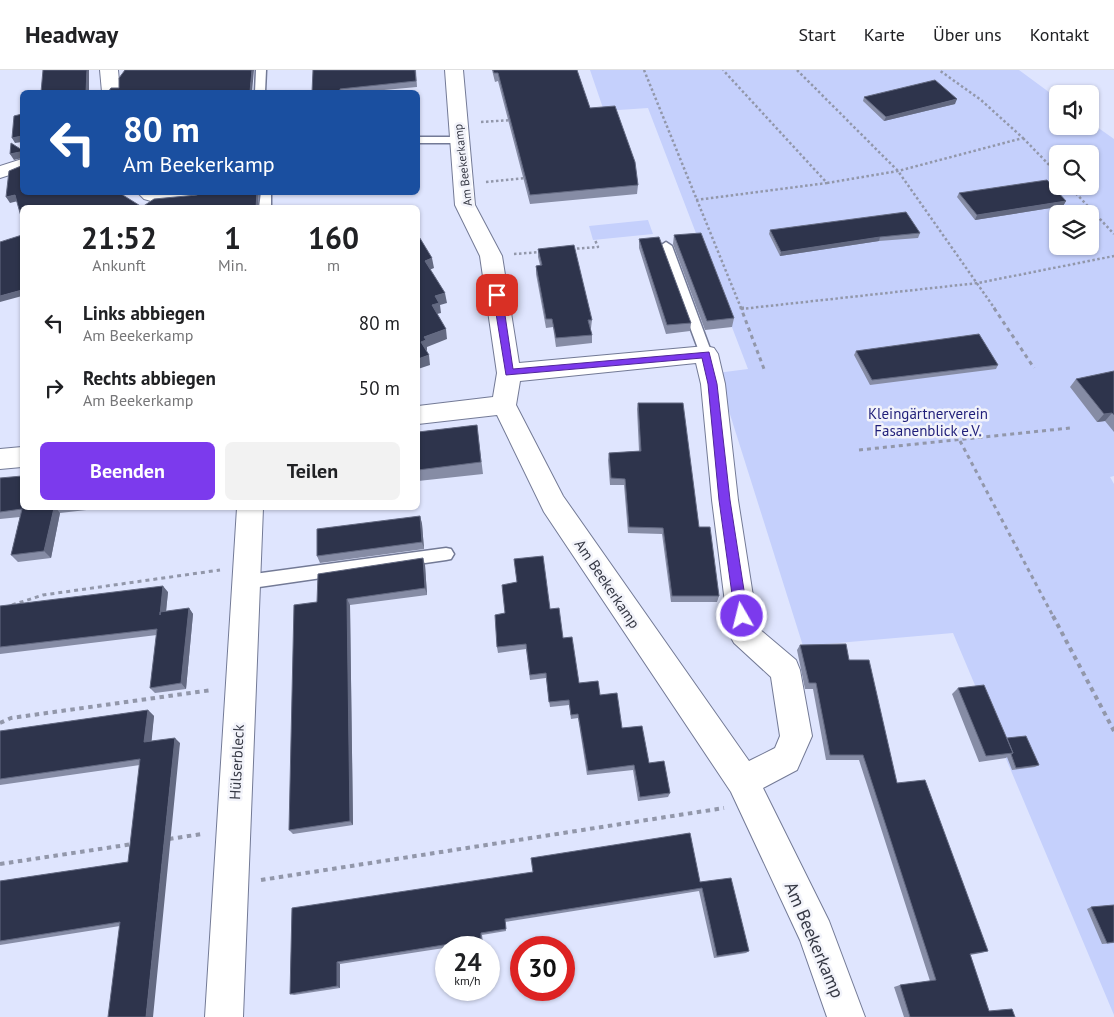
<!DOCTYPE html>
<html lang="de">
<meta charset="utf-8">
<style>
:root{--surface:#fff;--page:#f2f2f2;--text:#202124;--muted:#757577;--line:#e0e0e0;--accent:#7c3aed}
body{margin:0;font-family:"PT Sans",sans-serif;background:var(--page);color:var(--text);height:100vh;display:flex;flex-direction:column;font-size:19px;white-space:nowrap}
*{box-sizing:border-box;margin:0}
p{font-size:16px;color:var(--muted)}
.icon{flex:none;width:28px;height:28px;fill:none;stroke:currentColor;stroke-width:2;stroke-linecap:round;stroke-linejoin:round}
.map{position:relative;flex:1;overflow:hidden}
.details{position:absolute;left:20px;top:135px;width:400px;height:305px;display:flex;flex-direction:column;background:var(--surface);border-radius:8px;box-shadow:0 1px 4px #0004}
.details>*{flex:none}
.hud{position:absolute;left:20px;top:20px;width:400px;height:105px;border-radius:8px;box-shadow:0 1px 4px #0004;background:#1a4fa0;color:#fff;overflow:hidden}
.buttons{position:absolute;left:1049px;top:15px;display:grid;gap:10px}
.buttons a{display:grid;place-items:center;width:50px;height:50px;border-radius:8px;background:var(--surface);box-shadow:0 1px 4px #0004;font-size:25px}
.speed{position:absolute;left:435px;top:866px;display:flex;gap:10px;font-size:25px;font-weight:700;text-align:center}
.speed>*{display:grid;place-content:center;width:65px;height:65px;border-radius:50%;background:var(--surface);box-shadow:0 1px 4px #0004;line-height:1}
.speed small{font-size:12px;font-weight:400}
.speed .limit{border:8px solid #d22;background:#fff;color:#111}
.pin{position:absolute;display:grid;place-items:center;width:42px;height:42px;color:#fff;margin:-21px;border-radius:10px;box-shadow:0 2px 8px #0006}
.me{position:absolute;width:55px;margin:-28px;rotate:352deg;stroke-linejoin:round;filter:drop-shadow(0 0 4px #0008)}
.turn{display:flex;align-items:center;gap:18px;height:105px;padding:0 20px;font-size:22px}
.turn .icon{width:65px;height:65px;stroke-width:2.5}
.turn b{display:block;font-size:35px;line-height:42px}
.eta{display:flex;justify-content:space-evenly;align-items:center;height:85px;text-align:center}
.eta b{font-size:30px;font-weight:800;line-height:35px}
.button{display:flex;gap:10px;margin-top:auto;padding:10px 20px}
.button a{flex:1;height:58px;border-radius:8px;background:var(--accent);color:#fff;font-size:20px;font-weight:800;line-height:58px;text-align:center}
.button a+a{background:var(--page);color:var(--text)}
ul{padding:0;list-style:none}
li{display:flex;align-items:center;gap:15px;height:65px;padding:0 20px}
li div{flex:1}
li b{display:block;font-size:19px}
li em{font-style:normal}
header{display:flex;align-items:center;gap:30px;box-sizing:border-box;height:70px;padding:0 25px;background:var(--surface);border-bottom:1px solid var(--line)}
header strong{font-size:24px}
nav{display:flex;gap:28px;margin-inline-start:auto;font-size:18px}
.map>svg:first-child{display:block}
</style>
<header>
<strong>Headway</strong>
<nav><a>Start</a><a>Karte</a><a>Über uns</a><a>Kontakt</a></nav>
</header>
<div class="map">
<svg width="1114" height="947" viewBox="0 0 1114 947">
<rect width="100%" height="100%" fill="#dfe5fe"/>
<path fill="#c5d0fc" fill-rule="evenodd" d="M590 0H1019L1057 28 1058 56H1090V52L1114 69V406L1110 407 1114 414V945L953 563 803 576 717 303 748 299 648 38 604 41ZM1058 84H1090V116H1058ZM1058 144H1090V176H1058Z
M648 150 653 164 593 170 589 156Z"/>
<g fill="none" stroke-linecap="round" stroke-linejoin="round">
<g stroke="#737a96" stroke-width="3">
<path id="service" d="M256 0H266L265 22H255Z
M418 67H458L463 70 458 73H418Z
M261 122H271V138H259Z
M666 172 672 176 712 284 711 287H701L700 284 660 176Z
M446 478 451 479 454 484 451 489 446 490 246 519 241 517 238 512 241 507 246 505Z"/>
</g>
<g stroke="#737a96" stroke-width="2">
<path id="minor" d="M100 0H118L120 22H102Z
M445 0H463L475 135 502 186 519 293 706 276 714 278 718 284 725 314 738 430 758 558 796 590 800 600 812 666 797 700 763 718 829 851 865 947H827L800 870 731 722 544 442 497 345 418 354V336L493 327 497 303 480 186 455 135ZM696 293 701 314 712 430 729 564 734 573 771 607 780 666 775 678 749 691 563 426 516 335 520 311Z
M22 89V101L0 108V96Z
M137 122H206L203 126 196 128 151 131 144 129Z
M22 377V397L0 399V379Z
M237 438H263L243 947H205Z"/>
</g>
<path stroke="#9297aa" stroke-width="2.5" stroke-dasharray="2.5 2.5" stroke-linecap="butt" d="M644 0 741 238
M797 0 898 101 995 239
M481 52 512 50
M1023 68 1058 104
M486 112 527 108
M827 113 898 101 1023 68 981 30 939 0
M1069 116 1114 164
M696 130 827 113 723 0
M572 179 598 177 595 170
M514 184 541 182
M741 239 978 213 1114 186"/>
<path stroke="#9297aa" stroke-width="3" stroke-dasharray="4 4" stroke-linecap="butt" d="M744 238H741L764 299
M994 238 1034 298
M960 371 1054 548
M859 380 1070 358
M12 535 43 525 220 500"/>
<path stroke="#9297aa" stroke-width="4" stroke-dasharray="4.5 4.5" stroke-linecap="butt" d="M1053 546 1114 661
M0 653 11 648 212 620
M169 769 202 764
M0 794 133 774
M261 810 724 738"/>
<use href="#service" fill="#fff" fill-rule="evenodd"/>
<use href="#minor" fill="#fff" fill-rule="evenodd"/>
</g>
<path fill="#868ca5" d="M416 0 417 17 362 22H312Z
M492 0H577L590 38 638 115 637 124 530 134 498 11 495 12Z
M864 27 955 34 884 51 863 31Z
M959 123 1066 131 1063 136 975 150 957 127Z
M770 160 920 163 918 168 879 171 780 186 769 164Z
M674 165 734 248 732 257 705 260 673 174Z
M639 169 691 253 690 261 666 264 639 178Z
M538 179 592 250 591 258H590L592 265V273L556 277 553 257 546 258 536 204V196L540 195 538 187Z
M856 281 998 295 996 299 870 315 854 285Z
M1114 301V362L1105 351 1097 352 1070 317 1076 309Z
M638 333 699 457 719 526 717 532H671L662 464 628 463 624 415H610L608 390 609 383 639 381 637 339Z
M477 355 483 404 418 411V362Z
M0 408 22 438H104L60 443 51 488 18 492 11 485 20 447 0 449Z
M420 446 422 454 424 479 320 493 317 486Z
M425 495 427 525 350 535 353 755 293 764 289 760 317 532Z
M168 522 166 542 189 538 193 544 186 619 155 623 150 618 157 565 0 584V536Z
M550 539 563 568 579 613 600 625 622 658 649 693 670 723 668 727 638 731 633 700 587 705 578 648 571 649 569 635 550 637 546 608 530 610 526 579 498 583 497 577 505 543Z
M800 575 849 590 897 713 988 881 981 883 970 885 989 941 1015 947H904L894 917 900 915 930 911 859 690H826L813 619H805L797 580Z
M958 618 1007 668 1039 695 1035 697 1012 700 1007 687 1006 688 979 692 952 624Z
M148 640 154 646 151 671 180 673 120 856 0 875V811L128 792 140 695 0 715V661Z
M700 812 749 881 746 883 714 888 699 821 505 852 506 861 482 865 483 872 340 894V918L294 925 290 924 292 838Z
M1114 835V873L1102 874 1087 839 1091 837Z"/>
<path fill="#636981" d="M87 0H89V22H86Z
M252 0H254L252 22H250Z
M957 29 955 34 884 51 886 47Z
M22 66V72L15 73 12 68Z
M20 82 22 88 14 90 10 84Z
M257 122H259L258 138H256Z
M15 125 18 131 10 133 6 127Z
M1066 131 1063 136 975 150 977 145Z
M880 167 879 171 780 186 781 182Z
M432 188 434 198 427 201 425 191Z
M22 220V226L0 232V226Z
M445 223 447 233 440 235 441 243 433 245 432 235 435 226Z
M446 259 447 269 427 277V280L423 282 421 272 424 267Z
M429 285 430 295 418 299V289Z
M1112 343 1105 351 1097 352 1104 344Z
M54 438H56L60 443 51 488 44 481Z
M420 446 422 454 424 479 422 472Z
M423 488 425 495 427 525 425 518Z
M163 516 168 522 165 551 160 545Z
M347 529 350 535 353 755 350 751Z
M189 538 193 544 186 619 181 613Z
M148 640 154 646 151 677 144 672Z
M175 668 180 673 153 947H146Z
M337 892 340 894V918L337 916Z"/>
<path fill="#2e344c" stroke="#636981" d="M43 0H87L86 22H41Z
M125 0H252L250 22H108L111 18H119V8Z
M313 0H415L416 11 340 19V22H312Z
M493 0H577L590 38 615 36 635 92 638 115 530 125 498 3H494Z
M935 10 957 29 886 47 864 27Z
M22 44V66L12 68 14 46Z
M11 73 22 80V122H118L142 137 154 129 197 125 201 122H257L256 138H22V150L15 125 6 127 9 101 21 96 20 82 10 84Z
M1047 110 1066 131 977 145 959 123Z
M906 142 920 163 880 167 781 182 770 160Z
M701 163 734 248 707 251 674 165Z
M22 165V220L0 226V172Z
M418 165 432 188 425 191 445 223 435 226 439 233 432 235 446 259 424 267 426 270 421 272 429 285 418 289Z
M659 167 691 253 667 255 639 169Z
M574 175 592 250H588L592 265 556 268 552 249H546L536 196 542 195 538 179Z
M979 264 998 295 872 310 856 281Z
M1114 301V345L1112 343 1104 344 1076 309Z
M638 333H683L699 457H710L719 526H672L663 458 629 457 625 409 611 408 609 383 641 381Z
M477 355 481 392 418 400V362Z
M22 406V438H54L44 481 11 485 22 439 0 442V408Z
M420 446 422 472 317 486V459Z
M543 486 550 539 559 538 563 568 572 567 579 613 598 611 600 625 617 623 622 658 642 656 649 693 664 691 670 723 640 727 634 695 588 701 578 644 571 645 569 630 549 632 546 603 530 605 526 574 497 577 495 545 505 543 502 515 517 512 514 489Z
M423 488 425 518 347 529 350 751 289 760 294 535 317 532 318 504Z
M163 516 160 545V542L189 538 181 613 150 618 157 559 0 577V536Z
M846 574 849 590H869L897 713 925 710 988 881 970 884 989 941 1012 939 1015 947H910L900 915 936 910 863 685H830L816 613H809L800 575Z
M984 615 1013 683 986 686 958 618Z
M148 640 144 672 175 668 146 947H108L120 852 0 871V811L128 792 140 689 0 709V661Z
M1026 666 1039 695 1016 698 1011 684 1013 683 1007 668Z
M690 763 700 812 731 808 749 881 717 886 702 818 505 849 506 859 481 863V869L337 892V916L290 924 292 838 533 802 531 788Z
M1114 835V872L1107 873 1091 837Z"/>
<path fill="#7c3aed" stroke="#51269a" d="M497 222 502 225 513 299 709 282 717 314 730 430 748 546 746 550 742 551 737 550 735 546 719 430 708 314 702 288 506 305 493 225Z"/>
<g text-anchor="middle" stroke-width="5" stroke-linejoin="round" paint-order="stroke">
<g font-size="12" fill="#363945" stroke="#f2f3fa">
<text transform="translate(463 95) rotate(-97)" y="4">Am Beekerkamp</text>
</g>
<g font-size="15" fill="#1f1e79" stroke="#f2f3fa">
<text x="928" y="349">Kleingärtnerverein<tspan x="928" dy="17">Fasanenblick e.V.</tspan></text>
</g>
<g font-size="15" fill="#363945" stroke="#f2f3fa">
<text transform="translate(607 514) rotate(56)" y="5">Am Beekerkamp</text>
<text transform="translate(237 692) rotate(-87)" y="5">Hülserbleck</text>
</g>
<g font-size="18" fill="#363945" stroke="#f2f3fa">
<text transform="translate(814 870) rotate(67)" y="6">Am Beekerkamp</text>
</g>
</g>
</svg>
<div class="buttons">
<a><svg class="icon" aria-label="sound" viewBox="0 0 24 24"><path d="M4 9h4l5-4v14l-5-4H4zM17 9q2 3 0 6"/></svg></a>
<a><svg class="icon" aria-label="search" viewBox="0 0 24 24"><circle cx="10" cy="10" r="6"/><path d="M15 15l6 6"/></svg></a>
<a><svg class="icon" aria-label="layers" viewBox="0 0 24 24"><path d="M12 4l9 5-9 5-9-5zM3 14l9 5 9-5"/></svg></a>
</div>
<div class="speed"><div>24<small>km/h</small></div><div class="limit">30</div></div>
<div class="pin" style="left:497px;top:225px;background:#d93025"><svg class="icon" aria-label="arrive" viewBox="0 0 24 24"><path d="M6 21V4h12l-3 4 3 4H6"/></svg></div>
<svg class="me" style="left:742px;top:546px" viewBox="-20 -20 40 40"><circle r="17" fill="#7c3aed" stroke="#fff" stroke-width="3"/><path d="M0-11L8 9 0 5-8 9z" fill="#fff"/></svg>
<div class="hud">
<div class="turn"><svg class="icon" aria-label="left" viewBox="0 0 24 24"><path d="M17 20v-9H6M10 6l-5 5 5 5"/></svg><div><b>80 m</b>Am Beekerkamp</div></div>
</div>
<section class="details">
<div class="eta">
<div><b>21:52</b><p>Ankunft</p></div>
<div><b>1</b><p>Min.</p></div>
<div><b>160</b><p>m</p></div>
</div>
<ul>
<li><svg class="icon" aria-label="left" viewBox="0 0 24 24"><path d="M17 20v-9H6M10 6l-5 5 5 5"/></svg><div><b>Links abbiegen</b><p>Am Beekerkamp</p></div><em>80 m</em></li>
<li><svg class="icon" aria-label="right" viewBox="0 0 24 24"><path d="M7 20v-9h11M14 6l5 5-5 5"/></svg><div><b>Rechts abbiegen</b><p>Am Beekerkamp</p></div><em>50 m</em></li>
</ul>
<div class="button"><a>Beenden</a><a>Teilen</a></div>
</section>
</div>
